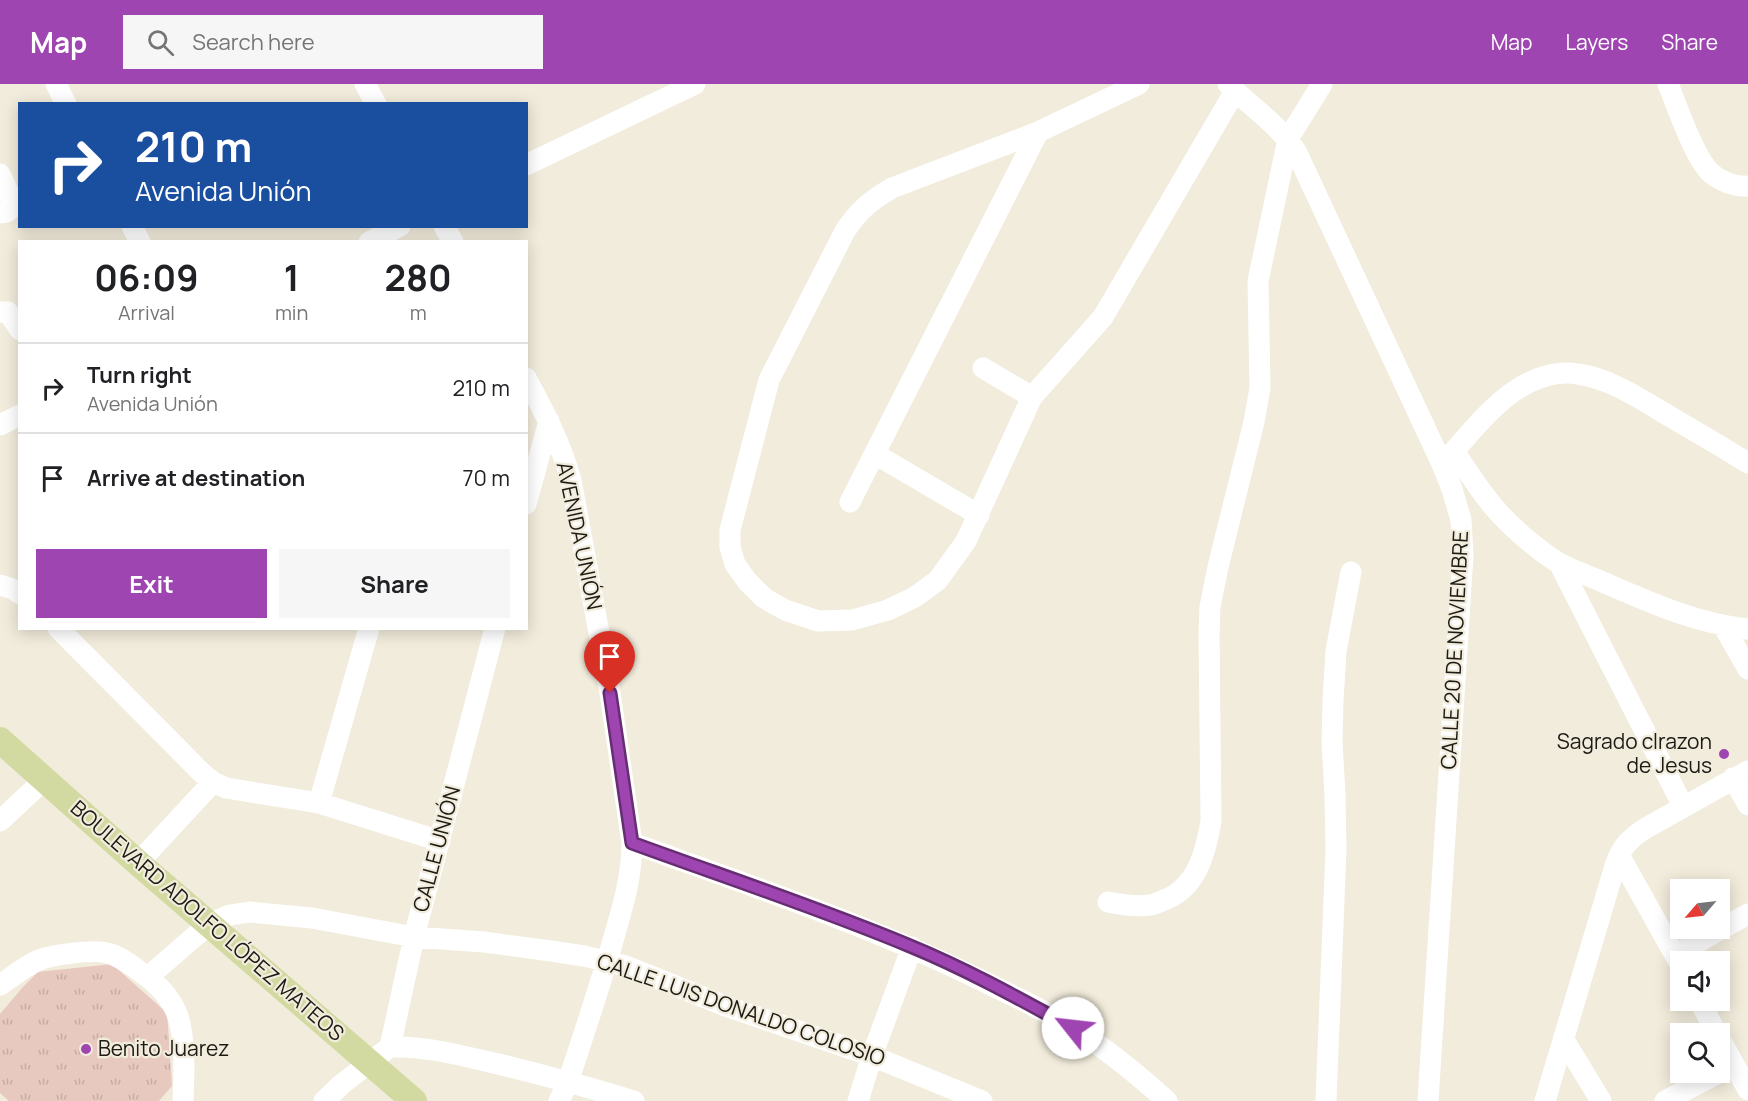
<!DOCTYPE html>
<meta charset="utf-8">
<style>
:root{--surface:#fff;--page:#f6f6f6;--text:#202124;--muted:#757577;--line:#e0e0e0;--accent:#9e45b1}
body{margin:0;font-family:Manrope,sans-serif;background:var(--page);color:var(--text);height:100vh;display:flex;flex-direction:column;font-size:22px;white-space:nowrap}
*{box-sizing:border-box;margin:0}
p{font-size:20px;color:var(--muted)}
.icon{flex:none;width:33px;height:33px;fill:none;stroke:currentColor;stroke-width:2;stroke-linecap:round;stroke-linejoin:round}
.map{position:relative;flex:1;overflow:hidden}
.sheet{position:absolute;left:18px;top:156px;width:510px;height:390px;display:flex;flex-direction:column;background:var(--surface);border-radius:0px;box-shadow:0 3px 15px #0003}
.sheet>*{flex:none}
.top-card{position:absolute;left:18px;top:18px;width:510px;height:126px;border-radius:0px;box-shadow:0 3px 15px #0003;background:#1a4fa0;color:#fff;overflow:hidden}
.needle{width:39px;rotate:242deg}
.buttons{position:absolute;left:1670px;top:795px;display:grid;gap:12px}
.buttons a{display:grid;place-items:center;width:60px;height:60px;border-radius:0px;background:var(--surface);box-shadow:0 3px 15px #0003;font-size:30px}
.pin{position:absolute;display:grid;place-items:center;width:51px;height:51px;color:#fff;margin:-62px -26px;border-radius:50% 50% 50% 0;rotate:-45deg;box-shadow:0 0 6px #0007}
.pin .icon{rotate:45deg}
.me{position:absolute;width:66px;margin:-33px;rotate:299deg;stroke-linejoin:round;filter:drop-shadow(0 0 4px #0008)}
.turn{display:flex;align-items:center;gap:21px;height:126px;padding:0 18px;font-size:27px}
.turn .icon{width:78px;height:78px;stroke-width:2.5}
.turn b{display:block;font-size:42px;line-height:51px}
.eta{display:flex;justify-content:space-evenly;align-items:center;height:102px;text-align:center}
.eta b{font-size:36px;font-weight:700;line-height:42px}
.action{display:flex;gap:12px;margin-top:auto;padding:12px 18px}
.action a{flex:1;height:69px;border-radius:0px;background:var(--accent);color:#fff;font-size:24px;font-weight:700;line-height:69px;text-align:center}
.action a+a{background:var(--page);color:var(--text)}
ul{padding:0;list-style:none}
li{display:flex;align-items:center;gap:18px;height:90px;padding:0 18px;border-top:2px solid var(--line)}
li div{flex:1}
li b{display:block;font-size:22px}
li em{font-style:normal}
header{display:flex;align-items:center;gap:36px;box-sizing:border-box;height:84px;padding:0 30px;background:var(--accent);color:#fff}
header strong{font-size:28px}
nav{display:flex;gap:33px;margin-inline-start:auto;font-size:21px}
.search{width:420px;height:54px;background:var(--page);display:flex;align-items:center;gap:15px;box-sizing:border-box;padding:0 21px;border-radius:0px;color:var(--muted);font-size:22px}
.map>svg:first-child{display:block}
</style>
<header>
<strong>Map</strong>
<div class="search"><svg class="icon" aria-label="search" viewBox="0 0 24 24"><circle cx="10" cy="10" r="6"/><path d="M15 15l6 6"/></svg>Search here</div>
<nav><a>Map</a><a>Layers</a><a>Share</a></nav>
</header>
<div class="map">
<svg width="1748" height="1017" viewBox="0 0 1748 1017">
<defs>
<pattern id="park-tufts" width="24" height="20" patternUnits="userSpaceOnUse" patternTransform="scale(1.5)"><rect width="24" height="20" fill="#e7c9c0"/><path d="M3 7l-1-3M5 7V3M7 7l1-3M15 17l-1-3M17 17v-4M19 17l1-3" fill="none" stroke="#c6aca4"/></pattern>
</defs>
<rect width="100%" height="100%" fill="#f2ecdc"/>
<path fill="url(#park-tufts)" d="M112 880 167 929 172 1002 159 1017H9L0 1009V930L22 904 38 888Z"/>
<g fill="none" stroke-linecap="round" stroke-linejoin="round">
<path stroke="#fff" stroke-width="21" d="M56 0 66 20
M365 0 376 20
M1139 0 1038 48 892 104C870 117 859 126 845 147L769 296 730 446V463L735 480 747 497 764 514 785 526 818 537 852 536 888 526 915 513 938 496 966 457 1032 313 1103 233 1235 7
M1228 0C1252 24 1276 38 1296 67L1442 380 1452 405 1461 436 1463 471 1428 1017
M1668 0C1677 22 1695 76 1712 90 1722 98 1736 103 1748 102
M526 81 695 0
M0 90C5 102 23 129 0 129
M132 142 140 158
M444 142 453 158
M369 158 400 142
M0 228H8L20 246
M983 284 1032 313
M526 294C544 327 561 360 571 396L610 609 632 759C632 792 623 822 614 853 600 902 584 950 568 998L559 1017
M0 341 20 331
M1454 367C1468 388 1482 411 1500 430 1515 446 1540 468 1559 479 1574 487 1590 492 1605 499 1651 519 1698 540 1748 545
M875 370 979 431
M1442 380C1465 356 1486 327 1513 308 1531 295 1556 286 1578 290 1612 295 1640 315 1669 332 1695 347 1722 363 1748 379
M850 418 1038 48
M526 420 549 337
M1559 479 1683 722
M0 501 13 505 20 510
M1724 543 1748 585
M58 544 203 690 213 698 226 704 319 719 440 757
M1733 694 1748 721
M319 719 369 544
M0 737 45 695
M632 759C755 803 880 845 997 904 1022 916 1049 929 1073 944 1107 965 1137 990 1167 1017
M1619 771 1680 880
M138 779 213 698
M1108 818C1122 821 1135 823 1150 821 1156 820 1161 817 1167 815 1198 801 1206 767 1211 737L1209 549 1210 523 1218 483 1254 338 1260 304 1258 197 1288 55 1322 0
M1675 871 1748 830
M148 893 209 840 230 831 249 828 312 834 414 853 484 858 551 867 584 872 626 882 723 921 872 972 982 1017
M0 901C12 893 25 882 39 876 52 871 94 865 107 869 120 872 131 881 142 889 157 899 171 914 177 930 186 954 184 992 183 1017
M1699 916 1717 950
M1719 953 1748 1006
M1564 956 1601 1017
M390 963C421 962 451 969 481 976 533 988 584 1002 634 1017
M324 1017 342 1000 390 963 414 853 495 544
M858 1017 872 972 912 863
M1326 1017 1336 766 1335 711 1332 657 1333 617 1336 567 1351 488
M1545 1017 1615 782C1622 762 1629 755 1646 744L1748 687
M1665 1017 1734 981"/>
<path stroke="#d2daa1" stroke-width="26" d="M0 656 138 779 414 1017"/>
</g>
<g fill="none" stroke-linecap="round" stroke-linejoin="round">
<g stroke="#672d73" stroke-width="15">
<path id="route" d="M610 609 632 759C725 793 819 824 910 862 966 885 1020 915 1073 944"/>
</g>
<use href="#route" stroke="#9e45b1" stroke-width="10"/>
</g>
<g fill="#9e45b1" stroke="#f2ecdc" stroke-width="2">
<circle cx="1724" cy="670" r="6"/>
<circle cx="86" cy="965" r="6"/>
</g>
<g text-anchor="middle" stroke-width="4.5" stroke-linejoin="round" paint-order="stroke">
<g font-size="21" fill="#1c1a14" stroke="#f2ecdc">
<text transform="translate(579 452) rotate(78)" y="7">AVENIDA UNIÓN</text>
<text transform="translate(1455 566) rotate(-87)" y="7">CALLE 20 DE NOVIEMBRE</text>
<text transform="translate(437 765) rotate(-75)" y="7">CALLE UNIÓN</text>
<text transform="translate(207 837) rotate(41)" y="7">BOULEVARD ADOLFO LÓPEZ MATEOS</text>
<text transform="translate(741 926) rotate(19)" y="7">CALLE LUIS DONALDO COLOSIO</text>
</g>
<g font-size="21" fill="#1c1a14" stroke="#f2ecdc" text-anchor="end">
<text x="1712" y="665">Sagrado clrazon<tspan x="1712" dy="24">de Jesus</tspan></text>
<text x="98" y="972" text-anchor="start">Benito Juarez</text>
</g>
</g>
</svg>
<div class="buttons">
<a><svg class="needle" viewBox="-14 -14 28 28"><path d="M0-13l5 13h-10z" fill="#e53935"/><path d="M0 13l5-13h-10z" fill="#757577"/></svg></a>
<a><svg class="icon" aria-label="sound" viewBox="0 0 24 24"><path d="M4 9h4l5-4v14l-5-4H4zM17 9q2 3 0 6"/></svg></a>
<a><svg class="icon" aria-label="search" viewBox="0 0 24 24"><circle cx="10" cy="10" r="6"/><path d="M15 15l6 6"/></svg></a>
</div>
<div class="pin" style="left:610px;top:609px;background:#d93025"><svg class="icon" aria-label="arrive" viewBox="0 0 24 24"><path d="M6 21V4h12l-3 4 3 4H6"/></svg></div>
<svg class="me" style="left:1073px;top:944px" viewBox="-20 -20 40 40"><circle r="19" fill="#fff"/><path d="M0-13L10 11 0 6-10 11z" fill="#9e45b1"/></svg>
<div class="top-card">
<div class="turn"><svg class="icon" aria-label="right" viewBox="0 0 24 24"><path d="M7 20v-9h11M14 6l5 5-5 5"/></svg><div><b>210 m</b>Avenida Unión</div></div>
</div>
<section class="sheet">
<div class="eta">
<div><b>06:09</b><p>Arrival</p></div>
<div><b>1</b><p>min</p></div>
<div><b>280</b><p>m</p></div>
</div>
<ul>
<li><svg class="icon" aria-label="right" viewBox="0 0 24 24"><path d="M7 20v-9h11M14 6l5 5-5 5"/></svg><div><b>Turn right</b><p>Avenida Unión</p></div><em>210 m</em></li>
<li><svg class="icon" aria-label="arrive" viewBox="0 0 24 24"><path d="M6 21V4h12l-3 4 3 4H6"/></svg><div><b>Arrive at destination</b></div><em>70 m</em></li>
</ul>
<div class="action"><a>Exit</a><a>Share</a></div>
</section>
</div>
